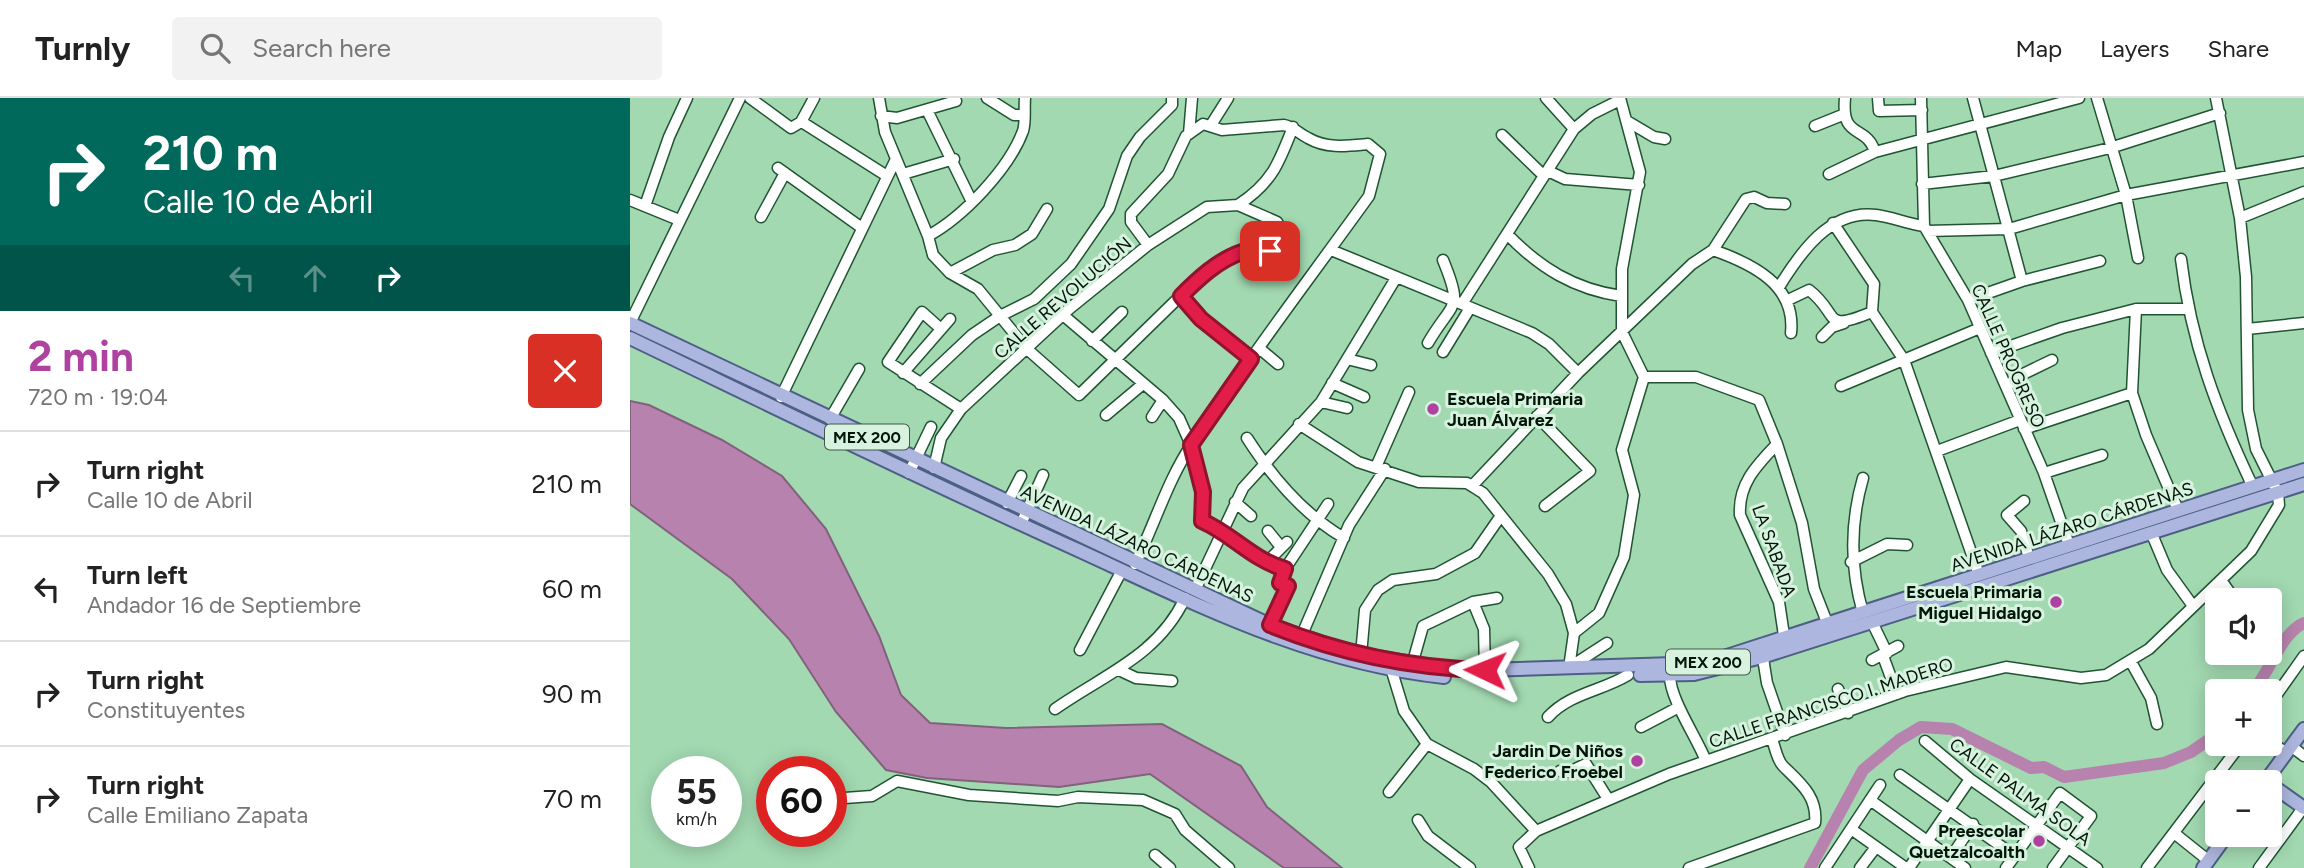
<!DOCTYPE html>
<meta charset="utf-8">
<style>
:root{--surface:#fff;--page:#f2f2f2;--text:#222;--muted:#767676;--line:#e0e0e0;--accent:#af42a1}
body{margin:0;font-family:Figtree,sans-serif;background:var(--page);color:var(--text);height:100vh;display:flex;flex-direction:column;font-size:26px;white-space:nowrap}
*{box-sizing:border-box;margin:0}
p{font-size:23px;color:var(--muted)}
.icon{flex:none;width:38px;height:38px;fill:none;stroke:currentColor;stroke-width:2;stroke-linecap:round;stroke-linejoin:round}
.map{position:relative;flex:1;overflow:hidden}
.panel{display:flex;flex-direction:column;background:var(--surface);width:630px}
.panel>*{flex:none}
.hud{background:#00695c;color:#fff;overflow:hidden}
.fabs{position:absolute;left:1575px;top:490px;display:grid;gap:14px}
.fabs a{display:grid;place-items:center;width:77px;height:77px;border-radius:7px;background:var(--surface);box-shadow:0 4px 18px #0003;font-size:35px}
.speed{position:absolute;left:21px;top:658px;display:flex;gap:14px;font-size:35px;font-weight:700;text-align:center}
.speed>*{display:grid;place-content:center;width:91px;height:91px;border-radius:50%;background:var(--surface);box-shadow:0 4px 18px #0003;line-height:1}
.speed small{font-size:18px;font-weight:400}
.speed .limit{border:10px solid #d22;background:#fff;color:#111}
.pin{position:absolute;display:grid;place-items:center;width:60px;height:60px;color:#fff;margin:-30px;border-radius:14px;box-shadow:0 4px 10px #0006}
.me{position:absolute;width:77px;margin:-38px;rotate:272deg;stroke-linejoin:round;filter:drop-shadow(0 0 5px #0008)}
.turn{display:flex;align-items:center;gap:24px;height:147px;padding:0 28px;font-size:32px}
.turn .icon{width:91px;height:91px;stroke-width:2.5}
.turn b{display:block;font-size:49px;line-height:60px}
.lanes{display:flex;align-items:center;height:66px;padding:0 28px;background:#0003;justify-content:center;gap:35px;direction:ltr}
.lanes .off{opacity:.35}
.round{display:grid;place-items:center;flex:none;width:74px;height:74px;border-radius:7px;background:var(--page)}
.overview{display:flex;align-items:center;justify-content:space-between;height:119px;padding:0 28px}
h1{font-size:42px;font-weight:700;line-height:52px;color:var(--accent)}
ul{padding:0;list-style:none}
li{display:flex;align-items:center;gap:21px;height:105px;padding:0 28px;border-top:2px solid var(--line)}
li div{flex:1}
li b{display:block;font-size:26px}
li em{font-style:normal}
header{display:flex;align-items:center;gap:42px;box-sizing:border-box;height:98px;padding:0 35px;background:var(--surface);border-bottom:2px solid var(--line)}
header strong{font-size:33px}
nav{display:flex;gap:38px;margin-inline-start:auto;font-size:24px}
.search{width:490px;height:63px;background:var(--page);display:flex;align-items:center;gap:18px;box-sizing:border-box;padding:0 24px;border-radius:7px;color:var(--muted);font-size:26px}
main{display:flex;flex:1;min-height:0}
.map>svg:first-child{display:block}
</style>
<header>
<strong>Turnly</strong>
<div class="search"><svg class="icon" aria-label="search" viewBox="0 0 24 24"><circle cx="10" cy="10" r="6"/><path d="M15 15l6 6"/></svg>Search here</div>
<nav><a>Map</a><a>Layers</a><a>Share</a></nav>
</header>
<main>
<section class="panel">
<div class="hud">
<div class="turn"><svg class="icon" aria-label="right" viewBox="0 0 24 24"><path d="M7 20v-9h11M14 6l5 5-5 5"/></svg><div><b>210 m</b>Calle 10 de Abril</div></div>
<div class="lanes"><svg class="icon off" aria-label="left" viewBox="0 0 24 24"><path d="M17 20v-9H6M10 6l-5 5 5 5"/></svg><svg class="icon off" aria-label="ahead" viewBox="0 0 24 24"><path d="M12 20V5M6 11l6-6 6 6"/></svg><svg class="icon" aria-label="right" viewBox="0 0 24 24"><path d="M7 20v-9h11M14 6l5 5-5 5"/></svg></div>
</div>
<div class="overview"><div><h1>2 min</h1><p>720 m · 19:04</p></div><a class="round" style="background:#d93025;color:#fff"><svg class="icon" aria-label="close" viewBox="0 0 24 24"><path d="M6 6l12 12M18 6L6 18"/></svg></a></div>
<ul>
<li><svg class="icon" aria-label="right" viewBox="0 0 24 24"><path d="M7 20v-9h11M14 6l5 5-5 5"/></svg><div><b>Turn right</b><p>Calle 10 de Abril</p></div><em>210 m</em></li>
<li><svg class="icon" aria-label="left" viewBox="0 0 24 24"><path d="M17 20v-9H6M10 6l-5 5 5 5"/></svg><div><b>Turn left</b><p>Andador 16 de Septiembre</p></div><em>60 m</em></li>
<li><svg class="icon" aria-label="right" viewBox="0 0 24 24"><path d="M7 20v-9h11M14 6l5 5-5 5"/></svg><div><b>Turn right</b><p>Constituyentes</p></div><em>90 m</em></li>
<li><svg class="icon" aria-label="right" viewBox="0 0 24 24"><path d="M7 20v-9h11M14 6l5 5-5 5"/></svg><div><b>Turn right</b><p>Calle Emiliano Zapata</p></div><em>70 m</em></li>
</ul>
</section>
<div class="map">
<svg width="1674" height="770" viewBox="0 0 1674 770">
<rect width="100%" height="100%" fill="#a2d9b1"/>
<path fill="#b783ae" stroke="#81627c" stroke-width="2" d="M0 303 19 307 92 342 152 378 196 431 249 538 271 597 300 625 376 630 532 626 611 668 637 709 712 770H654L520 676 429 689 297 680 256 672 206 614 159 541 102 481 0 406Z"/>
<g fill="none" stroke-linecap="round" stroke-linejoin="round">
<path stroke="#b783ae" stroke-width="12" d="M1623 593C1640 574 1650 536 1674 525
M1180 770 1233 672 1269 642 1291 629 1322 631 1401 670 1414 669 1434 679 1534 665 1561 654 1587 636"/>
<g stroke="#205433" stroke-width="13">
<path id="minor" d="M120 0 161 30 171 24 175 26 257 78
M249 0 255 34 298 138 303 157 320 175 348 191 397 251 449 297 574 175 613 154 640 153 649 143 651 130 647 124 608 107 577 109 518 147 439 211 331 311 311 340 304 370
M357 0 384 17H393
M916 0 944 31
M1215 0C1211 43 1236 25 1245 54
M1248 0 1249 13 1292 12
M1291 0 1294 128 1338 202 1414 375 1439 447
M1343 0 1392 183
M1467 0 1496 97 1508 160
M298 14 342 104
M251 18 267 20 326 3
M997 23 1024 39 1035 41
M171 24 184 0
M581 27 598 0
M1185 28 1215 16
M559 36 562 0
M872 37 914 78
M148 70 232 130
M918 73 935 81 1009 87
M273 76 324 61
M1199 76 1245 54 1449 0
M1292 86 1364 78 1480 50 1590 15
M0 102 49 122
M608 107C642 85 649 65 663 29
M15 108 39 39 57 0
M131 119 155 75
M1610 120 1674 94
M1203 125 1244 186 1242 214 1274 262 1349 477
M1297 133 1379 131 1496 97 1674 64
M878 137C910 170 944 191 991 198
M298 138C333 119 379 71 393 33 396 24 394 10 395 0
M701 152 902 235 919 246 948 275
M1083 152C1123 166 1166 187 1161 235
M1551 161C1561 245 1587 313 1623 389
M320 175 363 152 385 147 402 136 417 111
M1149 189C1170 155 1200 111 1246 117 1262 119 1278 126 1294 128
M550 198 571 221 621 261
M1158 202 1179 192C1211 217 1191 235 1242 214
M1338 202 1392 183 1470 163
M832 206 944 31 962 16 990 2
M1506 211 1502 295 1516 337 1548 412
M433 217 533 302 549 320 561 347 573 394 572 423C602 436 624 462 655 471
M0 225 110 0
M311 231 292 214 258 264 331 311
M1617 231 1674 225
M1192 239 1202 229 1214 225
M462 243 492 214
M798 245C823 202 834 213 813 162
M629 250 648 266
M813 254 840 210
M1361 255 1432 230 1506 211H1557
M717 261 741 267
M273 275 320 221
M1014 279H1066L1129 302 1147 346 1172 425 1184 491 1198 527
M702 285 734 299
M290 286 342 237 370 218 404 201 441 166 479 111 497 58 510 39 542 7V0
M1211 288 1350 230
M1377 288 1391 277 1422 262
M151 299 265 63
M691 304 717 310
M476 317 513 286
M907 318 960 373 915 408
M522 319 533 302
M200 321 229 271
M669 326 728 364 789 384 837 385 853 395 918 476 936 506 944 535
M1394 331 1502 295
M617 340C642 379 673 416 714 440
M1147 346C1127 367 1108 386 1110 417L1149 504 1155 544
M1307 353 1390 322
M746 369 779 294
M279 375 301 329
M1414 375 1472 357
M1233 380C1220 425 1220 470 1233 515
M842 388 948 275 1062 166 1083 152 1116 101 1124 99 1137 105 1155 106
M1394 403 1377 417 1391 433 1399 460
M605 404 621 418
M377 405 391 378
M391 426 413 377
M638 433 651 449
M1521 434 1537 472 1563 508
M1221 464 1257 446 1277 447
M505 466C525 426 537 383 562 346 618 261 680 180 739 98L750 56 738 46C717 48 697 51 678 40 668 35 664 29 654 27L592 32 573 26 556 38 538 76 501 116V124L518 147
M640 467 641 460 657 444
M1591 482 1605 502
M565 492 613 390 691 304 766 180
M843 504 854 531 855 572
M1242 524 1257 555
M640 527 658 488 650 485 655 471 698 406
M671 539 719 427 755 371
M450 552 492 472
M1132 554 1137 585 1155 637
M731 557 735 512 748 492 763 482 806 476 845 455 870 419
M1253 558 1267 596
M1242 562 1268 548
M1501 564 1521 600 1527 626
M760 567 774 613 797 646 844 671 861 684 906 733
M782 567 793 528 843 504 867 500
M940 569 977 545
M939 570 944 535 969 515 994 459 1004 397 992 352 1014 279 992 234V171L1010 74 990 0
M489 572 506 580 542 583
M1040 578C1040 601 1066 638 1076 663
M1208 591 1218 615
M1640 606 1674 558
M425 611C473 577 528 558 555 500
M918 619C940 595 972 593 998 577
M1011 629 1049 609
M1295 643 1340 681 1467 770
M1640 643 1656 655
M1661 648 1674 658
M930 673 939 674 956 666 978 701
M1270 677 1385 758
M759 694 797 646
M201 701 242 698 267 683 339 697 428 703 448 699 513 702 545 716 555 732 599 770
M1240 702 1335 770
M137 720 142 718
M788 722 798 738 840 770
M1221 731 1276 770
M1544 735 1579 763
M525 757 540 770
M1321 759 1343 726
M899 770 889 749 906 733 1039 676 1275 593 1376 569 1451 580 1476 577 1519 551 1621 453 1649 407 1648 395 1626 351 1618 312 1616 179 1610 120 1586 0
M1059 770 1185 725C1188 698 1169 684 1153 668 1147 662 1145 649 1142 641
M1195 770 1250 687
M1230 770 1246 749
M1279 770 1340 681
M1376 770 1430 695 1461 718 1423 770
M1517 770 1611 646
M1629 770 1673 710"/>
</g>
<g stroke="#4d5f85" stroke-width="16">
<path id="major" d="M0 225 640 527 723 555 810 570 855 572 1075 565 1674 372
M0 240C150 312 299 385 450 453 570 508 681 565 814 579
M1010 577 1064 576 1132 559 1674 386
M1635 684 1674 631
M1640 686 1674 710
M1573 770 1597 737"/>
</g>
<use href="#minor" stroke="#fff" stroke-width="10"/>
<use href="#major" stroke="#adb6de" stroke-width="12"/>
</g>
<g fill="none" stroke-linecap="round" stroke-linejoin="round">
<g stroke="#92132f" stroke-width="18">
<path id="route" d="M640 153C631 156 622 151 612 154 588 162 568 181 551 198L571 221 621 261 561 347 573 394 572 423C602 436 623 462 655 471L650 485 658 488 640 527C709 555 780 570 855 572"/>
</g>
<use href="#route" stroke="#e11d48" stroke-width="12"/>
</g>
<g fill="#af42a1" stroke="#d7f2de" stroke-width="2.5">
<circle cx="803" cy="311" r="7"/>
<circle cx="1426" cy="504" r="7"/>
<circle cx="1007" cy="663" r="7"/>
<circle cx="1409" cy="743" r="7"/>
</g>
<g text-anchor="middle" stroke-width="6" stroke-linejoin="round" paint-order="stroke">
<g fill="#d7f2de" stroke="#425849" stroke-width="2">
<rect x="195" y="326.5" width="84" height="25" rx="5"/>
<rect x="1036" y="551.5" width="84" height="25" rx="5"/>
</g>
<g font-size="16" font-weight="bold" fill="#021609">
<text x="237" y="345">MEX 200</text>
<text x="1078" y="570">MEX 200</text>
</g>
<g font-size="18" fill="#021609" stroke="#d7f2de">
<text transform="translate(433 200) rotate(-41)" y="6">CALLE REVOLUCIÓN</text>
<text transform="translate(1378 258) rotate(66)" y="6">CALLE PROGRESO</text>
<text transform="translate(1442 429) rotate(-18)" y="6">AVENIDA LÁZARO CÁRDENAS</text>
<text transform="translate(507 446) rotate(25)" y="6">AVENIDA LÁZARO CÁRDENAS</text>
<text transform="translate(1144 453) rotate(70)" y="6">LA SABADA</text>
<text transform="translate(1201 605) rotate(-18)" y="6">CALLE FRANCISCO I. MADERO</text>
<text transform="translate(1390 694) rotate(36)" y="6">CALLE PALMA SOLA</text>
</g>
<g font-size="18" font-weight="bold" fill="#021609" stroke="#d7f2de" text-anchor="end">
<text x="817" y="307" text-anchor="start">Escuela Primaria<tspan x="817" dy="21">Juan Álvarez</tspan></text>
<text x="1412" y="500">Escuela Primaria<tspan x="1412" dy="21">Miguel Hidalgo</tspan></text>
<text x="993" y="659">Jardin De Niños<tspan x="993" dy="21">Federico Froebel</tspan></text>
<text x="1395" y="739">Preescolar<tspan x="1395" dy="21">Quetzalcoalth</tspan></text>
</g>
</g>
</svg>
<div class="fabs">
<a><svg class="icon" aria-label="sound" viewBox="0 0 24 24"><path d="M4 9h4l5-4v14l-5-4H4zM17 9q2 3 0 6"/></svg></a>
<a>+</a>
<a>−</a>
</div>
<div class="speed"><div>55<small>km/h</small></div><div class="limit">60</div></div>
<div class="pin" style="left:640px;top:153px;background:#d93025"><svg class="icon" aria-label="arrive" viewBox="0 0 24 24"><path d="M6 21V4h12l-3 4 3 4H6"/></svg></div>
<svg class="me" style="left:855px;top:572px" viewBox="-20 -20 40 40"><path d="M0-17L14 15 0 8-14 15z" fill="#e11d48" stroke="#fff" stroke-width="4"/></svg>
</div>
</main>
